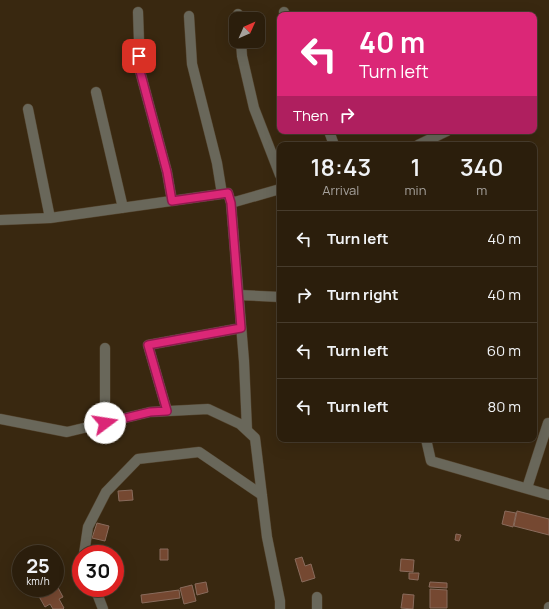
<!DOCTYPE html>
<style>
:root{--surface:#2b1e0c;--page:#332715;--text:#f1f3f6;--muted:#a6a29d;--line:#473c2d}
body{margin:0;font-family:Manrope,sans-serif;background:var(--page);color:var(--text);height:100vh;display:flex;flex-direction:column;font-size:15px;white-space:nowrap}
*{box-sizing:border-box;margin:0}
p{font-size:13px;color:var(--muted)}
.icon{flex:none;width:22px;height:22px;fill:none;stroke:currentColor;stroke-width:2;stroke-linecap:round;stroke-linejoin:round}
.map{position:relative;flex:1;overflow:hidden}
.details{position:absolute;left:277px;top:142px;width:260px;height:300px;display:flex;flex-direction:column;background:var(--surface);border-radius:8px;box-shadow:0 4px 16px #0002,0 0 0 1px var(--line)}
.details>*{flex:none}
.guide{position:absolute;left:277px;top:12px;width:260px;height:122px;border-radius:8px;box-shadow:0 4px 16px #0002,0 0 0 1px var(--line);background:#db2777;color:#fff;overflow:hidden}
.needle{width:26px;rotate:45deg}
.tools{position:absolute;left:229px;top:12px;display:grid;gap:8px}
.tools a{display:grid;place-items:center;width:36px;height:36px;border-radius:8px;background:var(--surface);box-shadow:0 4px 16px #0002,0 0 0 1px var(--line);font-size:20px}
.speed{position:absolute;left:12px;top:545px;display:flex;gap:8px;font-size:20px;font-weight:700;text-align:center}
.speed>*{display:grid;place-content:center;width:52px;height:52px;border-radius:50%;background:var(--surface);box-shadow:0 4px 16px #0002,0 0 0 1px var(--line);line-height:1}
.speed small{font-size:10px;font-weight:400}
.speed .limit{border:6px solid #d22;background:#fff;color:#111}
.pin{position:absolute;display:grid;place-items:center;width:34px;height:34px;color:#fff;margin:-17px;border-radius:8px;box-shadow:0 2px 6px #0006}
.me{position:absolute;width:44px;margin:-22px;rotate:76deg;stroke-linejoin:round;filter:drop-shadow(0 0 3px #0008)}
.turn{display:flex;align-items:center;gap:14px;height:84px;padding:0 16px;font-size:18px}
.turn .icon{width:52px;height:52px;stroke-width:2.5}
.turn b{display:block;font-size:28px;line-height:34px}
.then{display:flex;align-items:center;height:38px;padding:0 16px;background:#0003;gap:8px;font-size:15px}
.eta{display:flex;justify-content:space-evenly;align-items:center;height:68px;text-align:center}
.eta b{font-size:24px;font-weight:600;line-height:28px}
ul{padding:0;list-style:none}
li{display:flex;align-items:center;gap:12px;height:56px;padding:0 16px;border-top:1px solid var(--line)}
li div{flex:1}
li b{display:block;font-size:15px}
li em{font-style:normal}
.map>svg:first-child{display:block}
</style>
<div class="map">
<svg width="549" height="609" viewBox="0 0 549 609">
<rect width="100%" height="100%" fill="#392810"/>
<path fill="#754831" stroke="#896b5c" d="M132 490 133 500 119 501 118 491Z
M505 511 516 513 513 527 502 524Z
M517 511 549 519V535L514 526Z
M97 523 109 526 105 541 92 538Z
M456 534 461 535 459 541 455 540Z
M160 549H168V560H160Z
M302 557 305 566 311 564 315 578 302 582 295 559Z
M401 559 414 560 413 572 400 571Z
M409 573H419L418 580 409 579Z
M55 582 63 597 59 599 64 608 63 609H53L50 604 45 607 37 593 46 588H55Z
M206 582 208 592 197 595 195 584Z
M430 582 447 583V588L429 587Z
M192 585 196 601 184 604 180 588Z
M430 589 447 590V608H430Z
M179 590 180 598 142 603 141 595Z
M403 594 414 595 413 609 401 608Z"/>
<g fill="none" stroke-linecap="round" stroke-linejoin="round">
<g stroke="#53432d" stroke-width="11">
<path id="street" d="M138 12 140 71 167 172 172 201
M284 12 285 15
M238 14V19
M189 16 192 64 217 163 222 194
M241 41 242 56 254 108 280 175
M96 92 123 208
M28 109 50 218
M329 131 334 145
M418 145 447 131
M231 203 280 189
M0 220 50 218 228 193 231 203 244 361 247 430
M239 295 280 297
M105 348V423
M167 411 148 345 241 328
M0 419 67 432 150 412 208 409 240 424 255 438 267 537 280 601V609
M426 439 431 461 549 495
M527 488 548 423
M84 554 88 527 106 492 138 459 199 452 262 495
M95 588 103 609
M317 597V609
M549 609V607"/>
</g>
<use href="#street" stroke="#69675a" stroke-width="10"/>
</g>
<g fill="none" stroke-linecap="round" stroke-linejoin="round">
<g stroke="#8e194d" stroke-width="10">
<path id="route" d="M105 423 150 412 167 411 148 345 241 328 231 203 228 193 172 201 167 172 140 71 139 56"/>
</g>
<use href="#route" stroke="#db2777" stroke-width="7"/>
</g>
</svg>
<div class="tools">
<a><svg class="needle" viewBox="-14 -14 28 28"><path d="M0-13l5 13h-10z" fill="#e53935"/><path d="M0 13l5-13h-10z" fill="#a6a29d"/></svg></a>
</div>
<div class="speed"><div>25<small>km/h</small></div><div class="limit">30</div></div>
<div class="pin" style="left:139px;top:56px;background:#d93025"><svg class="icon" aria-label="arrive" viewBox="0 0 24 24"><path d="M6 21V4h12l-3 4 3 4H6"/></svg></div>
<svg class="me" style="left:105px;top:423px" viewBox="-20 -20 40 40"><circle r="19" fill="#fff"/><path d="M0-13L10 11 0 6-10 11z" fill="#db2777"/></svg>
<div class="guide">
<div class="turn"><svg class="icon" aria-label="left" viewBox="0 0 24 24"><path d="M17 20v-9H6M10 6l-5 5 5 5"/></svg><div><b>40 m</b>Turn left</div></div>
<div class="then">Then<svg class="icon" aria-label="right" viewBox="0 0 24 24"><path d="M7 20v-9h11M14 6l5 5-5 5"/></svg></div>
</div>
<section class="details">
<div class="eta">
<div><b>18:43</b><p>Arrival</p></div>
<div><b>1</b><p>min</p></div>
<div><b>340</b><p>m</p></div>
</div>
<ul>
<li><svg class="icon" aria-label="left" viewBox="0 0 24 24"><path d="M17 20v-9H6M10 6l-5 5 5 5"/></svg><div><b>Turn left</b></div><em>40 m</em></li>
<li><svg class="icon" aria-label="right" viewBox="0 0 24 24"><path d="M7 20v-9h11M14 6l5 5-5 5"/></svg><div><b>Turn right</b></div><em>40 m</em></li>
<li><svg class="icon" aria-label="left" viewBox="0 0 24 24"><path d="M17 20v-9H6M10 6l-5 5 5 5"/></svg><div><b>Turn left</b></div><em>60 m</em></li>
<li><svg class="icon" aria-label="left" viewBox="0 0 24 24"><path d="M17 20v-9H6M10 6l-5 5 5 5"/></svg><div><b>Turn left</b></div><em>80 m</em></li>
</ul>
</section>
</div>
